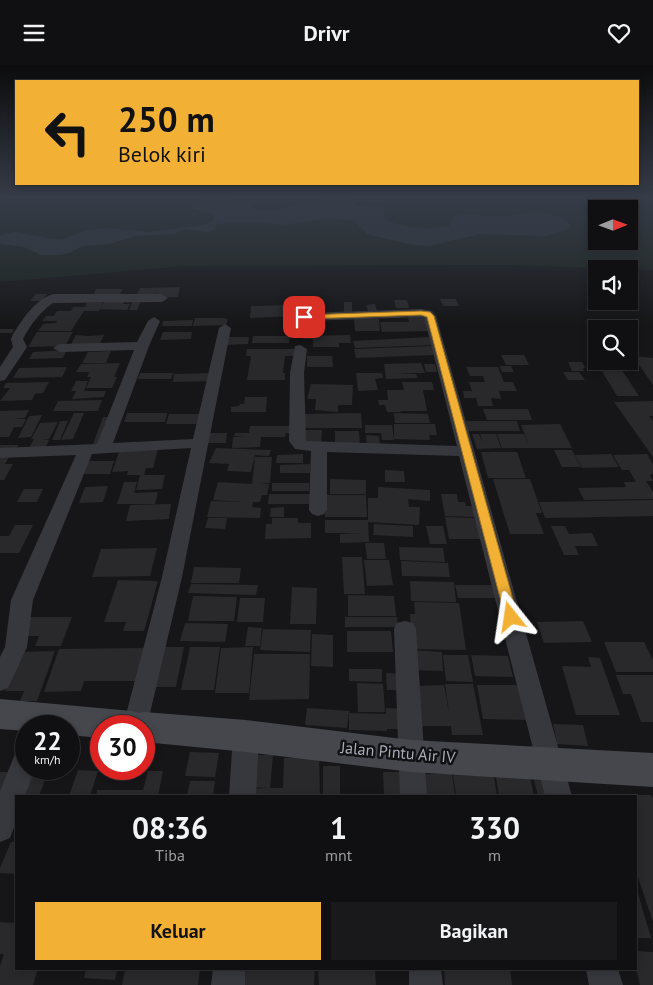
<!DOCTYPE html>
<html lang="id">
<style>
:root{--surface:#101012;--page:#19191b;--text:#f1f3f6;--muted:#9c9d9f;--line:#303032;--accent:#f2b134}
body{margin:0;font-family:"PT Sans",sans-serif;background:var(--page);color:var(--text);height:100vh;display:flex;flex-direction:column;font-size:19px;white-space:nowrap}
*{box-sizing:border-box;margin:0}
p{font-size:16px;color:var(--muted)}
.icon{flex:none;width:28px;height:28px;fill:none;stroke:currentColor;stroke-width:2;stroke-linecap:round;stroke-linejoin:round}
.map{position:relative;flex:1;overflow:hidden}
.sheet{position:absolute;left:15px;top:730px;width:622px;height:175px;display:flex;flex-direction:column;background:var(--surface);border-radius:0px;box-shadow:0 2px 8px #0003,0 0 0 1px var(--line)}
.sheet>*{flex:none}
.hud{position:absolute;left:15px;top:15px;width:624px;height:105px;border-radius:0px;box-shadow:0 2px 8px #0003,0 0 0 1px var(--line);background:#f2b134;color:#111;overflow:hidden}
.needle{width:32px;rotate:89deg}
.fabs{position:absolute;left:588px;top:135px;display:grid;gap:10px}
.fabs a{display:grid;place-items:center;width:50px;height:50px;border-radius:0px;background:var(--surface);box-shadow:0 2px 8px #0003,0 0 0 1px var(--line);font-size:25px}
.speed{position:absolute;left:15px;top:650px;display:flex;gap:10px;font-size:25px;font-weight:700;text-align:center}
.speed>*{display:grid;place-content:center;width:65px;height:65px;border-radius:50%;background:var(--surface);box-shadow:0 2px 8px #0003,0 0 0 1px var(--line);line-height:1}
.speed small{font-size:12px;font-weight:400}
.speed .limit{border:8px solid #d22;background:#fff;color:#111}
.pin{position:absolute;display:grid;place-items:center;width:42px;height:42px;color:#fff;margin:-21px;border-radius:10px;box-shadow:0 2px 8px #0006}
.me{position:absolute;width:55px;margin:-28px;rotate:345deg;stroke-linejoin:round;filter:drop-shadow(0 0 4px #0008)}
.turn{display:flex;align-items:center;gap:18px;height:105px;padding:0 20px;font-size:22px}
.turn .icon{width:65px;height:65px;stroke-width:2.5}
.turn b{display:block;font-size:35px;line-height:42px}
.eta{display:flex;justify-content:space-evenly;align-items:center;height:85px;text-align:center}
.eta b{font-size:30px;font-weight:700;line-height:35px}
.cta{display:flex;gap:10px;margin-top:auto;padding:10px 20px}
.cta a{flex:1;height:58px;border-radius:0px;background:var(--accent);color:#111;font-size:20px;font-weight:700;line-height:58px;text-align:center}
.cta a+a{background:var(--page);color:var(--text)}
header{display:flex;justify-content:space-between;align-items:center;height:65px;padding:0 20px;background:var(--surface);font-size:22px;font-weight:700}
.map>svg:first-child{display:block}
</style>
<header><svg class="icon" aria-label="menu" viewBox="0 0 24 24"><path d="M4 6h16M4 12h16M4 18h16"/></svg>Drivr<svg class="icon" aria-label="heart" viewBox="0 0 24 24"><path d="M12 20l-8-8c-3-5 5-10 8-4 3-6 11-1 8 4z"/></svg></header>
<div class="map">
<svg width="653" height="920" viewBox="0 0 653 920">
<rect width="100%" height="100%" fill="#161618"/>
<path fill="#1c231d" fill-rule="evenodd" d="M0 132H19L112 142 187 132H618L653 136V205L506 200 186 201 0 217ZM596 144H629V176H596Z"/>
<path fill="#2c353c" d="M333 132 349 134 358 141 383 142 385 154C402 164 430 165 449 161L454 151C471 148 488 152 506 151 525 149 555 142 570 160L566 165 545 171 480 169 429 181 414 180 367 169 354 155 325 154 285 160 249 157 217 159 215 164 209 167 186 164 173 169 135 171 110 179 82 181 70 188 60 190H41L24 182 0 179V170L16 167 47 173 63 174 84 166 104 163 149 167 204 160 212 157 214 153V149L195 144 190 141 191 138C207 128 233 134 251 138L254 144C269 149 287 142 301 137 304 136 309 137 313 137 320 137 326 134 333 132Z"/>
<path fill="#29292c" d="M180 222 178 232H154L156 226 153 232H136L140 223Z
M96 224H123L119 231 92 233Z
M36 229H47L42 236H30Z
M440 234H456L459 241H443Z
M133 235H141L137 245H129Z
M394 235H407L409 243H396Z
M105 236H124L123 239H130L127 245 100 244Z
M344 237H352V248H344Z
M87 238H103L99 246H84L71 266H38L43 259 56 258 57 256H42L46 251H54L57 246H71L73 242H85Z
M320 239 321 243H317L318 250 250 253 251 241Z
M375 239 377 246H368L366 240Z
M408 252H426L430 266 382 267 380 257H409Z
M195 253H222L228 254 226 260 193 261Z
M354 254H379L380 266H355Z
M193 255 192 261H162L163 256Z
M0 264H14L12 268H0Z
M37 267H73L65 281 28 282Z
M163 267H192L191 274 160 275Z
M76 270 88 271 104 270 99 280 70 281Z
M350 270 351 278H339V282H313V274H303L304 271Z
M253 271H290L289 278H252Z
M227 272H249L248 279 225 280Z
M429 272 433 280 355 283 353 276Z
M432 281 435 290 356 293 354 284Z
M247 284H294V291H285L283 308H285V315H247L251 291H246Z
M67 285 63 293 29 294 33 287Z
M111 286 106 298H82L88 287Z
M501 290H524L529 300H506Z
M307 291H332L333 302H307Z
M633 291 653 293V320Z
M594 293H596V296H629V293L635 302H620L639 331H617Z
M568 297H582L585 303H583L584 306H572Z
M120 298 114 312H117L112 323H86L91 312H87L89 307H76L81 299Z
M421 298 425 308H396L416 309 418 313 386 314 384 299Z
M424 299H435L437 307H426Z
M500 301H511L514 307H502Z
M67 302 62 312 13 313 19 303Z
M466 302H498L504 317H513L517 326H499L501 334 491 333 493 341H478L476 333H464L463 326H472L469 317H485L483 311H470Z
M563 307H579L585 315H568Z
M140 308H173L171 314H138Z
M212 308 211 316 173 317 174 309Z
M356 308H382L383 313 375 314 378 325 358 326Z
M76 316H88L84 326H106L104 332 72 334 76 326H71Z
M49 317 43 328 35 329 32 335 0 336 10 323H3L6 318Z
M402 317H432L434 325H423L427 346H401L400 335 401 347H387L385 340H379L378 335H388L387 325H404Z
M311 319 353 320 352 340H338V347L315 345 316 334H307Z
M245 332H267L266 347H231V342L239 341 240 339H244Z
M102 335 98 346H53L58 336Z
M653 336V351H649L653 356V392L614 337Z
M483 344H528L532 355H487Z
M29 345 25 353H13L26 354 22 362H14L9 372H0V346Z
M74 348H84L73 374 61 375Z
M127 348H167L165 357H124Z
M361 348 362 363H303V349Z
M394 348 428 349 430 358H395Z
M169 349H205L203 359H166Z
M42 350 31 372 18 373 29 351Z
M103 352H112L103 379H93Z
M60 356H68L60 375H52Z
M466 356H517L520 366H468Z
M58 357 49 374H42L49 375 45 383H29L34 374H31L40 358Z
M394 359H435L437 370H429L430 375 394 374Z
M560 359 572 383H502L497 369H512L516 381 512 369H524L529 380 521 360Z
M365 360H392L394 375H382L381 368H365Z
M250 361H292V368H286L285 372H261L260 382 232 383 233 372H245L234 371 235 368H249Z
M303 365H322L321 380H301Z
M335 366H359L360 382H335Z
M206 368H227L226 378H205Z
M472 369H479L483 378 480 369H496L501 383 477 384Z
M366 370 379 371 381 385H367Z
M0 380H19L14 387H0Z
M216 383 271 385 269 391 255 390 251 407 227 406 229 399 209 398Z
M158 384 153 403H146L144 410H165L162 424 136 425 140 410H127L128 406 112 407 119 387Z
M554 385H572L581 402H562Z
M481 387H517L526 413H488Z
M303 389V398H276L277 390Z
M611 389 619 402 582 403 575 390Z
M647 389 653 399V409L650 410 653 416H646L653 427V434L584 435 578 423 626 422 624 417H636L629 405H622L613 390Z
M0 392H9L5 399H13L4 415H0Z
M255 392H272L270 418H260L269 419 267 430H262L260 437H253L252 442 261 443 260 453 207 452 211 436 243 437 213 435 218 417 252 419Z
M88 396H114L110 409H82Z
M310 399V408H280V400Z
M385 405 404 406 405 417H385Z
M330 414 366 415V429H330Z
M493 414H530L542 448H536L544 469H510Z
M124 417H137L134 428 158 427 155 439H117Z
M272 418H309V426H272Z
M108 421 103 437 79 438 85 422Z
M378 422 430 425V436L408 434 409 442H420L419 460 368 457V433H378Z
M24 424H43L37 437H17Z
M269 429H315V439H268Z
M441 429H457L458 437H465L466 441H472L475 452 445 451Z
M325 430H366L367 452H325Z
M653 435V451L545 453 539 437Z
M171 439 169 454 126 456 130 440Z
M284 442V452H270L271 443Z
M445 452 476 453 481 474H449Z
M208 453H227L225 464 205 463Z
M272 453H298V458H311V473L265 474 266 459H272Z
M325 455H368L369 477 340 478V469L363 468H325Z
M374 459 413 461V472L373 470Z
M15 460H33L19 488H0V471H9Z
M426 461H443L447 479H430Z
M551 461H565L569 469 592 468 598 481H575L579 490H564Z
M365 478H384L386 494H367Z
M399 482 443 483 445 497 400 495Z
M157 483 150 511 92 512 101 484Z
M342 492H362L365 529H344Z
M364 495H389L393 520 367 521Z
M401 496 448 498 450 512 402 511Z
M194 502 241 503 239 518H191Z
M118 515 158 516 144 566H123L126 557H104Z
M410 516 454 517 456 537 411 536Z
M191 519 258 520 256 530 188 528Z
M455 520H493L496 533H458Z
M292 522 317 523 316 559H290Z
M348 530 394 531 396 551H348Z
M193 531 237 532 234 556H188Z
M240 533H265L263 557H237Z
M414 537 459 538 466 585 411 584 410 549H415Z
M28 552H72L61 581H35L39 571H20Z
M345 552H397L398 562H345Z
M583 556 592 577 544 578 537 557Z
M185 558 228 559 225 577 180 576Z
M248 562 262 563 260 581H245Z
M263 564 311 565 310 587 260 585Z
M347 566H391L393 587H347Z
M312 569 333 570V602L311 601Z
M604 577H644L653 595V607H616Z
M158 582H184L176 622H149Z
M190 582H220L214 625H181Z
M253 582 249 628H215L221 583Z
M144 583 136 616H84L81 626 44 627 59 584Z
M411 585 442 587 443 606 412 605Z
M55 586 37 636H20L24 626H5L21 587Z
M254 589H310L309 634 249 635Z
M443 590H468L473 617 446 616Z
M471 590 508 591 513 612 475 611Z
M588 592 600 593 620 650H576L562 601 591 602Z
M349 604H382V617L349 616Z
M386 608 404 609 405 625H387Z
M616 610H653V657H641L631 629H623Z
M357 618 383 619 385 647H358Z
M445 619H473L483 670H452L451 661H416L412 621 444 620 449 648Z
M477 620H519L528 655 483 654Z
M307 643 349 646 347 663 305 660Z
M386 643 408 644 409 664H387V666L349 665V648L386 649Z
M553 659 583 660 588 681 557 679Z
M190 687 219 688 215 712 185 711Z
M252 690H273L270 723H283L284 693 319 692 320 731H248L249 724 268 723 248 722Z
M323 701H340V729H323Z
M30 704H49L39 731H19Z
M78 705 98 706 90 731H69Z
M148 706H163L158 731H96L97 725H143Z
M0 707H14L0 744Z
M383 707H406L408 731H384Z
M420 709H452L455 731H423Z
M453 710 494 711 497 731H456Z
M496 712H530L534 731H499Z
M534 715 553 716 556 731H538Z
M190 716H215L213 731H187Z
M636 730H651L653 733V857L636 806V758H638Z
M11 777H16V809L0 808V803Z
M637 825 651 873H636Z
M0 857 16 858V904H38L33 920H0V901L4 889H0Z
M636 886 653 887V920H640L636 904Z
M86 904H117L115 915 84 913Z
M125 904H200L198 920H122Z
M237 904H315L314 920H235Z
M318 904H375L376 920H319Z
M444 904H510L512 920H445Z"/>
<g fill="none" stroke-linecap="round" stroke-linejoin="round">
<path fill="#37383d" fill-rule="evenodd" d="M54 229H162L168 233 162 237 53 238C40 247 30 260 23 274L27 282 5 315 0 316V302L13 282 11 274 13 269C23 254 35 234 54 229Z
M421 244 432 246 436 251 572 731H545L459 391 327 387V445L324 449 318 451 312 449 309 445 311 386 295 384 289 376 290 308 295 281 300 280 307 284 304 308 306 376 457 381 424 252 304 256 298 252 304 248Z
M154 252 160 256 149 281 113 378 193 374 219 263 225 259 231 263 182 512 147 661 144 669V661H123L162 512 191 383 92 389 33 535 27 582 8 623 0 626V592L5 582 11 535 76 390 0 393V383L97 379 134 285 60 287 53 283 60 279 137 277 148 256Z
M405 556 413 558 416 564 427 731H400L394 564 397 558Z
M246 660 255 663 259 671 256 731H229L233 671 237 663Z
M26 680V704H35L25 731H16V757L10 773 0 777V726L17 684Z
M213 904H245V920H211Z
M409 904H441L443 920H409Z
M586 904H618L623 920H589Z"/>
<path fill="#45474d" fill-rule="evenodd" d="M0 634 132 646 139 648 144 647 246 655 411 675 653 688V722L411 707 246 687 144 677V661H101V673L69 670V661H26V666L0 664Z"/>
</g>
<linearGradient id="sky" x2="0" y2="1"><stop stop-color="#0c0c0d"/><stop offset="0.51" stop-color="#363c48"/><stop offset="1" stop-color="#363c48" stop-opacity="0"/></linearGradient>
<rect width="653" height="261" fill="url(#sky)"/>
<path fill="#f2b134" stroke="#9d7322" d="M421 246 430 247 434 251 518 552 516 555H507L505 552 427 252 421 250 304 254 300 252 304 250Z"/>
<g text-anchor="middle" stroke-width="5" stroke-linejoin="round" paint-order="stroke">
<g font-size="16" fill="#a8adb8" stroke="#111113">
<text transform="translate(398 687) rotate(5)" y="6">Jalan Pintu Air IV</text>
</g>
</g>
</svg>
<div class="fabs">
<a><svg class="needle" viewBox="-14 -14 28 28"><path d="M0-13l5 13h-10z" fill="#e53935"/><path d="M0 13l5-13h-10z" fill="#9c9d9f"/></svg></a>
<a><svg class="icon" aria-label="sound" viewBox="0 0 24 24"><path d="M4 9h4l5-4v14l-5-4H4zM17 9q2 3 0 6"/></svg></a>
<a><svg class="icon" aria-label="search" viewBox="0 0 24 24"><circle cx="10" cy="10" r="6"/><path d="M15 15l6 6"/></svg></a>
</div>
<div class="speed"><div>22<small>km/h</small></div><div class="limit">30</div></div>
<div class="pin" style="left:304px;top:252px;background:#d93025"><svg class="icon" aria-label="arrive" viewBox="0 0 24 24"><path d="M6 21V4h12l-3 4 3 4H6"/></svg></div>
<svg class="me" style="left:511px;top:552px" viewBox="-20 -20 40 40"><path d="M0-17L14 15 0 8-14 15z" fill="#f2b134" stroke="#fff" stroke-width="4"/></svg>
<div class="hud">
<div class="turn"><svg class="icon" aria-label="left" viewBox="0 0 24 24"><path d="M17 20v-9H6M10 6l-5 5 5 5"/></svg><div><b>250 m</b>Belok kiri</div></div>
</div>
<section class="sheet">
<div class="eta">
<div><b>08:36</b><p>Tiba</p></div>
<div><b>1</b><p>mnt</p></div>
<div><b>330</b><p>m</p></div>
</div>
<div class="cta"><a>Keluar</a><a>Bagikan</a></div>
</section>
</div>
